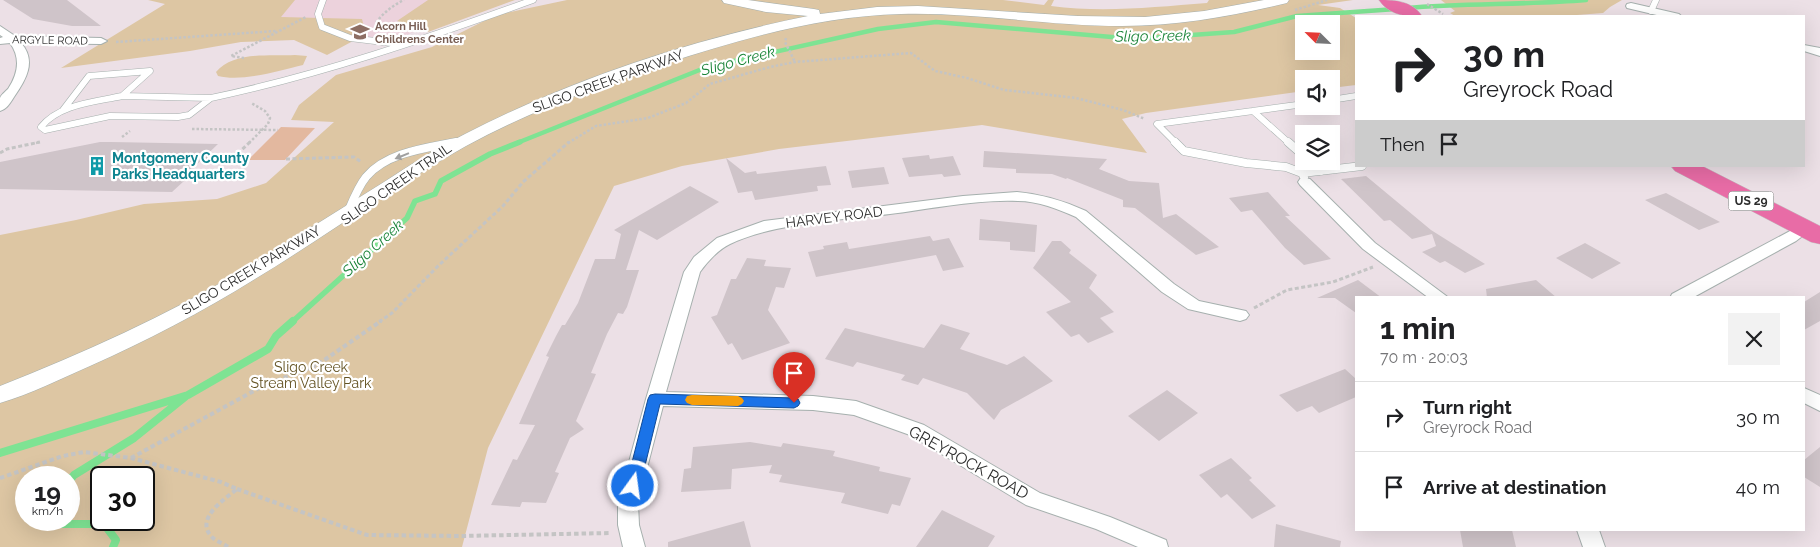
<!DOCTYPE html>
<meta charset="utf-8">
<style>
:root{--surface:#fff;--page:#f2f2f2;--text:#202124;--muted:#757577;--line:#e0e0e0}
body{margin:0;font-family:Raleway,sans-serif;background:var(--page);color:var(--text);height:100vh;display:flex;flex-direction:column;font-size:19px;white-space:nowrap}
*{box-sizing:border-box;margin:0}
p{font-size:16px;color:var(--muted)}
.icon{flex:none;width:28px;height:28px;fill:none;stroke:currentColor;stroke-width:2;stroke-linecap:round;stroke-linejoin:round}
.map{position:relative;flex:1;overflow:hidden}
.drawer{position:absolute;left:1355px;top:296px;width:450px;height:235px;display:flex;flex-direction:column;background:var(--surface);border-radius:0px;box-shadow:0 5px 20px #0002}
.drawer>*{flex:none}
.banner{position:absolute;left:1355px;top:15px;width:450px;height:152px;border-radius:0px;box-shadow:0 5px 20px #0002;background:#fff;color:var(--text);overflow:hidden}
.needle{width:32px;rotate:294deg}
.fabs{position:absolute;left:1295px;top:15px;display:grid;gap:10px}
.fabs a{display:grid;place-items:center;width:45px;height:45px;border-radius:0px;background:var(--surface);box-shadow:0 5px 20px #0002;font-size:25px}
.speed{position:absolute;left:15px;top:466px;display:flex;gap:10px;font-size:25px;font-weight:700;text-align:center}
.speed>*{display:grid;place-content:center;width:65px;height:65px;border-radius:50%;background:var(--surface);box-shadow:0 5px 20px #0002;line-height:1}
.speed small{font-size:12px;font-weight:400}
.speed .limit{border:2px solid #111;border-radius:8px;background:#fff;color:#111}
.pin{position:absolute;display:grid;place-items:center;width:42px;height:42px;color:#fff;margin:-51px -21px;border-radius:50% 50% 50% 0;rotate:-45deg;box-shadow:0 0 5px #0007}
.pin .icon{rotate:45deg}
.me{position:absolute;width:55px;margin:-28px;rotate:14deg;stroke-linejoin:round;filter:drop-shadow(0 0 4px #0008)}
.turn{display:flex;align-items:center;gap:18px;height:105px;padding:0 25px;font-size:22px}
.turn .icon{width:65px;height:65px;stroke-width:2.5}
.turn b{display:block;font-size:35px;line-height:42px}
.then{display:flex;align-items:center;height:48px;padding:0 25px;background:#0003;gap:10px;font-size:19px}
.round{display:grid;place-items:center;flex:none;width:52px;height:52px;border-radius:0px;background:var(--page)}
.overview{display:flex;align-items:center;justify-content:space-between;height:85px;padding:0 25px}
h1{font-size:30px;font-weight:700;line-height:38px}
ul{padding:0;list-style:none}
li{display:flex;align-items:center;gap:15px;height:70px;padding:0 25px;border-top:1px solid var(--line)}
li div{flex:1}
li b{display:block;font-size:19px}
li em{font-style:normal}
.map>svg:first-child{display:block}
</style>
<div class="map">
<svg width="1820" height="547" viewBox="0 0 1820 547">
<rect width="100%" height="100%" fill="#ece0e6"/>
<path fill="#ecd2dc" d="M261 0H489L383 45 230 19Z"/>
<path fill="#ddc6a3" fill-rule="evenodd" d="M148 0H295L281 17 362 19 366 34 327 55 294 40 241 42 190 51 61 68 165 4Z
M428 0H515L428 32 397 21Z
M567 0H1003L1044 5 1048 0H1054L1051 6C1103 13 1155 7 1207 3L1209 0H1353L1318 5 1340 8 1356 18V85L1331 88V79H1304V91L1146 113 1122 119 1147 153 982 125 779 149 682 166 614 186 488 448 462 547H0V235L76 220 144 204 217 199 266 183 334 122 291 120 299 105 336 75 432 47 496 15ZM1304 24H1331V51H1304ZM26 478H69V520H26ZM101 478H144V520H101Z
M1441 0H1622L1610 7 1603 13 1564 16H1455L1450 13 1455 11Z
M295 55 307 56 303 65C279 71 242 82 218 76L216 72C233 51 271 56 295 55Z"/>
<path fill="#e3b89f" d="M281 127 315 128 285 160H248Z"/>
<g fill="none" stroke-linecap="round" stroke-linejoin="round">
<path stroke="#7ee393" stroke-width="4.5" d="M1406 8C1466 3 1526 5 1586 0
M517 143 707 67 878 29 936 22 1135 39 1234 32 1297 16 1396 9"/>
<path stroke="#7ee393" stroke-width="5.5" d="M292 322 407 218 415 201 435 194 441 181 490 154 520 142"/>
<path stroke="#7ee393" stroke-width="8" d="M0 453 188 395 268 349 276 336 293 321
M69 481 74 475 134 438 185 397
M54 520 58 524H104L116 540 113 547"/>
</g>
<path fill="#cfc4c9" d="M3 0H67L101 26H72L33 19Z
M100 142H111L218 144 191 170H196L172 192 0 189V162Z
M984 151 1107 159 1099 169 1129 181 1159 183 1163 218 1176 214 1219 247 1196 255 1135 208 1123 207V200L1067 178 1066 179 1052 174 1016 173V169L983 167Z
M929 155 930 159 953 156 961 175 944 177 942 174 909 177 902 158Z
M726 158 745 173 756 171 757 174 826 166 831 185 817 186 818 191 755 200 752 191 738 193Z
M884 167 889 184 852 188 848 171Z
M1366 176 1431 230 1485 264 1465 273 1445 261 1440 263 1422 252 1436 246 1432 234 1412 239 1390 220 1384 221 1341 179Z
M690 186 719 202 657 240 639 230 626 270H639L627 307 623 314 618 313 607 334 591 373 596 374 576 421 584 429 570 438 555 472 559 473 546 503 522 502 520 507 491 505 513 459 517 460 535 425 519 424 549 357 546 356 556 336 562 325H565L578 303 595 259H615L621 234 614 230Z
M1268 192 1290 216H1285L1331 259 1304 265 1285 248 1252 210 1241 212 1229 198Z
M1666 193 1720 222 1699 230 1645 200Z
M980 219 1037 225 1035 252 1010 250V242L979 240Z
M930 236 933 241 949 238 964 267 943 271 936 255 816 277 808 252 824 249 823 246 847 242 849 249Z
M1052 241H1061L1071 250 1069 253 1097 275 1089 288 1114 312 1100 318 1114 332 1088 343 1079 334 1071 337 1046 312 1071 302 1033 268Z
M1585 243 1621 263 1592 279 1556 258Z
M747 258 766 260 764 266 791 268 784 288 776 287 768 310 790 343 742 360 732 343 728 345 711 317 717 315 731 279H736Z
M1358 280 1382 298H1356V313L1335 298H1317Z
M1536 280 1557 298H1487L1486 289Z
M1820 292V321L1804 330V302Z
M941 324 970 333 960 349 1007 365 1024 356 1053 381 1001 410 994 420 967 393 923 378 918 385 901 380 905 375 857 362 853 367 825 359 845 328 924 348Z
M1345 369 1356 379V397L1319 413 1312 406 1297 412 1279 395Z
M1167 390 1198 413 1159 441 1128 416Z
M750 442 781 447 783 443 835 451 833 456 880 467 879 471 911 478 900 506 892 504 888 514 841 503 845 493 779 482 782 475 769 473 772 465 732 469 731 489 681 492 684 469 691 468 693 447Z
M1820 447V487L1804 477V460Z
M1231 458 1252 478 1249 480 1276 506 1252 519 1227 494 1221 498 1199 475Z
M942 510 995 536 988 547H916Z
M744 521 751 547H668V542Z
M1276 524 1341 541 1340 547H1274Z
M1460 530H1512L1516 547H1463Z"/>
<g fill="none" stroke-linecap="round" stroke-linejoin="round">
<g stroke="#a6b0ae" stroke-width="7">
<path id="service-far1" d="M323 0 318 14 322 27 350 38 400 44
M1651 11 1656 0
M122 96 211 98 189 115 178 117 110 116 45 130 41 127C59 104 95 102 122 96Z
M211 98C320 75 428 38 533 0
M1331 100 1356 96
M63 110 89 76 150 71 122 96
M1253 111 1289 143
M452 143 456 142
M1176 143 1157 124 1304 104"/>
</g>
<g stroke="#a6b0ae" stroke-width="9">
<path id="service" d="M1175 142 1184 151 1246 163 1286 167 1302 173
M1288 142 1304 156
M1310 161 1321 171
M1304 177 1302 173 1362 166
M348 212C353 200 358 187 366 177 387 152 427 148 456 142"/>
</g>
<g stroke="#a6b0ae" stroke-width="2">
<path id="minor" d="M1631 3 1679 14 1681 16H1661L1627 8 1626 6 1627 4Z
M0 26 15 36 101 38 107 41 101 44 21 43C37 61 26 80 14 97 10 103 7 109 0 111 0 108 0 102 0 98 1 95 6 91 8 89 18 74 21 58 10 43L0 44V38L3 37 0 35Z
M1804 45 1820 48V56L1804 51Z
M1305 178 1310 179 1375 243 1449 298H1429L1363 249 1300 185 1298 182 1300 179Z
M1017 192C1041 194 1064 201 1086 211L1174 284 1199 301 1246 311 1249 315 1246 319 1240 321 1188 309 1162 292 1076 217C1058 209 1038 201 1018 201 979 199 929 209 890 214 841 220 774 223 730 244 719 249 707 262 700 272L666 392 813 396 856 401 924 425 1040 493 1110 517 1166 540 1168 547H1138L1096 529 1026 505 910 435 854 415 813 410 663 406 638 503 639 525 645 547H623L618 525V503L646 399 684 272 694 257 717 238 764 221 963 196Z
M1805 223 1810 225 1813 228 1796 241 1692 298H1670L1672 294Z
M1804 388 1820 395V411L1804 403Z
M1577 530H1599L1605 547H1583Z"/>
</g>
<g stroke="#a6b0ae" stroke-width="1">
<path id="tertiary" d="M722 0H748L814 9 819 10 820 14 877 7 918 6 1078 16 1145 17 1204 11 1264 0H1289L1287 3C1233 16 1178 26 1122 26 1048 26 975 12 901 14 820 16 741 39 664 64 597 86 529 112 466 146 394 186 326 236 255 279 202 312 146 341 90 366 60 379 31 394 0 403V386C83 353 166 316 243 270 290 241 337 211 384 182 410 165 437 148 465 134 572 79 690 40 808 16L766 12 724 3Z"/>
</g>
<g stroke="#c4c4c4" stroke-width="1">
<path id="trunk" d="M1379 0C1395 0 1412 1 1422 16 1406 17 1389 15 1379 0Z
M1671 166H1702L1820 226V244L1811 242 1675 171Z"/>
</g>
<path stroke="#c4c4c4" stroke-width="2.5" stroke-dasharray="2.5 2" stroke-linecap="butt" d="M1427 4 1443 14
M1295 10 1327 0
M381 28 375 24C382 14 393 5 404 0
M786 38 785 42 795 62
M116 42 276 31
M244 58 231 56 306 17
M192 129 278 130
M122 137 130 131
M36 143 40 142
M249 143 268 124 270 118 265 111 251 103
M568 143 596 126 648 118 686 103 710 84 770 67 795 62 911 53 935 71 967 78 1004 90 1076 98 1123 110 1145 119"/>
<path stroke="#c4c4c4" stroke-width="3" stroke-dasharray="4 2.5" stroke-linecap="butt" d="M0 153 7 149 40 142
M204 158 249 159
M233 158 250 142
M286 159 354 157 361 162
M1254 308 1287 290 1333 282 1373 267
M379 322 392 313 438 266 503 206 523 182 569 142"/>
<path stroke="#c4c4c4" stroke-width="4" stroke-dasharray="4.5 3" stroke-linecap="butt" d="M131 458 263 386 317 365 381 321
M0 478 63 456 84 452 131 458 221 482 237 489C225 499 195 518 211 536 215 541 223 543 228 547
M237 489 367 535 460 536 611 533"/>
<use href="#service-far1" stroke="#fff" stroke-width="6"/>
<use href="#service" stroke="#fff" stroke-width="8"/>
<use href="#minor" fill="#fff" fill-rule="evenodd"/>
<use href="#tertiary" fill="#fff" fill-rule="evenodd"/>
<use href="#trunk" fill="#e86ca6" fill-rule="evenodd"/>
</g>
<defs><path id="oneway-solid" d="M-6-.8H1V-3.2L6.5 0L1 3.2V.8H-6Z" transform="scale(1.25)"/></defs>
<use fill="#a0a0a0" href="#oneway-solid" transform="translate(402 156) rotate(158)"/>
<path fill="#1a73e8" stroke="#114b97" d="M655 394 794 398 798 399 800 403 798 406 794 408 660 404 640 486 638 490 633 491 628 490 626 486 648 399 650 395Z"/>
<path fill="#f59e0b" d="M692 395 738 396 742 398 744 401 742 404 738 406 692 405 687 403 685 400 687 396Z"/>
<defs>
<g id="school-bare" transform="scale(1.5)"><path d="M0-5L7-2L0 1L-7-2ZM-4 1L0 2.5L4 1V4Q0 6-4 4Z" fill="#8d6e63" stroke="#fff" stroke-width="2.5" paint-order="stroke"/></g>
<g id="building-bare" transform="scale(1.5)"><path d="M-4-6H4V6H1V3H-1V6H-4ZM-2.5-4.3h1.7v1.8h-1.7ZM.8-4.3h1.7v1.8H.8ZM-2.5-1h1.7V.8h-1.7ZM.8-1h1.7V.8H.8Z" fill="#0f9aa8" stroke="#fff" stroke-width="2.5" paint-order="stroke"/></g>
</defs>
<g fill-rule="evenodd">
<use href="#school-bare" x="360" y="32"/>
<use href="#building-bare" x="97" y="166"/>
</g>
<g text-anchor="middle" stroke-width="4.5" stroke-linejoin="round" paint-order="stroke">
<g font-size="11" font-weight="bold" fill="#785e54" stroke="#fff" text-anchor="start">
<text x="375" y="30">Acorn Hill<tspan x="375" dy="13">Childrens Center</tspan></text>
</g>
<g font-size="11" fill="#2c2c2c" stroke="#fff">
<text transform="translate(50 40) rotate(1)" y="4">ARGYLE ROAD</text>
</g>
<rect fill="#fff" stroke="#6b6b6b" stroke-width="1" x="1728.5" y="191.5" width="45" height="19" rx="4"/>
<g font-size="12" font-weight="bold" fill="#2c2c2c">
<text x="1751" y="205">US 29</text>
</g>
<g font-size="14" fill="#2c2c2c" stroke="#fff">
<text transform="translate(608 81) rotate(-20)" y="5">SLIGO CREEK PARKWAY</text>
<text transform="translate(396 184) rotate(-35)" y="5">SLIGO CREEK TRAIL</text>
<text transform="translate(834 217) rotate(-7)" y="5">HARVEY ROAD</text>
<text transform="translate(251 270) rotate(-31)" y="5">SLIGO CREEK PARKWAY</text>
</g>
<g font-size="14" font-weight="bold" fill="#0d838f" stroke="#fff" text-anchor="start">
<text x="112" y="163">Montgomery County<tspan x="112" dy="16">Parks Headquarters</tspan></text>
</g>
<g font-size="14" fill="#635222" stroke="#fff">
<text x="311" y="372">Sligo Creek<tspan x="311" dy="16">Stream Valley Park</tspan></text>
</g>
<g font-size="15" font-style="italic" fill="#1a8439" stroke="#fff">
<text transform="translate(1153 36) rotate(-1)" y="5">Sligo Creek</text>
<text transform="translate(738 61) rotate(-15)" y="5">Sligo Creek</text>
<text transform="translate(373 248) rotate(-42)" y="5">Sligo Creek</text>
</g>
<g font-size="16" fill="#2c2c2c" stroke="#fff">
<text transform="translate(969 462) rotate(29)" y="6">GREYROCK ROAD</text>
</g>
</g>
</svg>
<div class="fabs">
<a><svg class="needle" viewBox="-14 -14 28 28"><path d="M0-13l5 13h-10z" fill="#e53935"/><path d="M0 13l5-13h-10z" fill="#757577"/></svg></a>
<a><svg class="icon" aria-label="sound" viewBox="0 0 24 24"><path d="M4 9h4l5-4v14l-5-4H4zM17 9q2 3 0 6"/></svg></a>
<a><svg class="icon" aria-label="layers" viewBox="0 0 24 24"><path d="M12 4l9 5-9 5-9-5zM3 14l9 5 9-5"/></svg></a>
</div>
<div class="speed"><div>19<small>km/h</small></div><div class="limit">30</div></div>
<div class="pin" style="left:794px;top:403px;background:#d93025"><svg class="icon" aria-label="arrive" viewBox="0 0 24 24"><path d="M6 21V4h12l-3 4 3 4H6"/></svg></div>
<svg class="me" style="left:633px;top:486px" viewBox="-20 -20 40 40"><circle r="17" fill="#1a73e8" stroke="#fff" stroke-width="3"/><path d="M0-11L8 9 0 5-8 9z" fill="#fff"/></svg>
<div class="banner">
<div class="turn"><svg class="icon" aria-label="right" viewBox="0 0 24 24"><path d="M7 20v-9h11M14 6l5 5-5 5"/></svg><div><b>30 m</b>Greyrock Road</div></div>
<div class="then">Then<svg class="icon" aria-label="arrive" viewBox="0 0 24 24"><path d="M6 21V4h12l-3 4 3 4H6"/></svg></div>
</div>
<section class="drawer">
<div class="overview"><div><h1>1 min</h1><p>70 m · 20:03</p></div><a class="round"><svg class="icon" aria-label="close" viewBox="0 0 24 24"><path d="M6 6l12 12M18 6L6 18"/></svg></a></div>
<ul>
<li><svg class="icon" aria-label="right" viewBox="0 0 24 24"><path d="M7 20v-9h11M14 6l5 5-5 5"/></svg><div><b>Turn right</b><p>Greyrock Road</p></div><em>30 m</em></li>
<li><svg class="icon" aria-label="arrive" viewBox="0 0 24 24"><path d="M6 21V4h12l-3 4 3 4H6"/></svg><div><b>Arrive at destination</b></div><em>40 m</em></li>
</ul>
</section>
</div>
